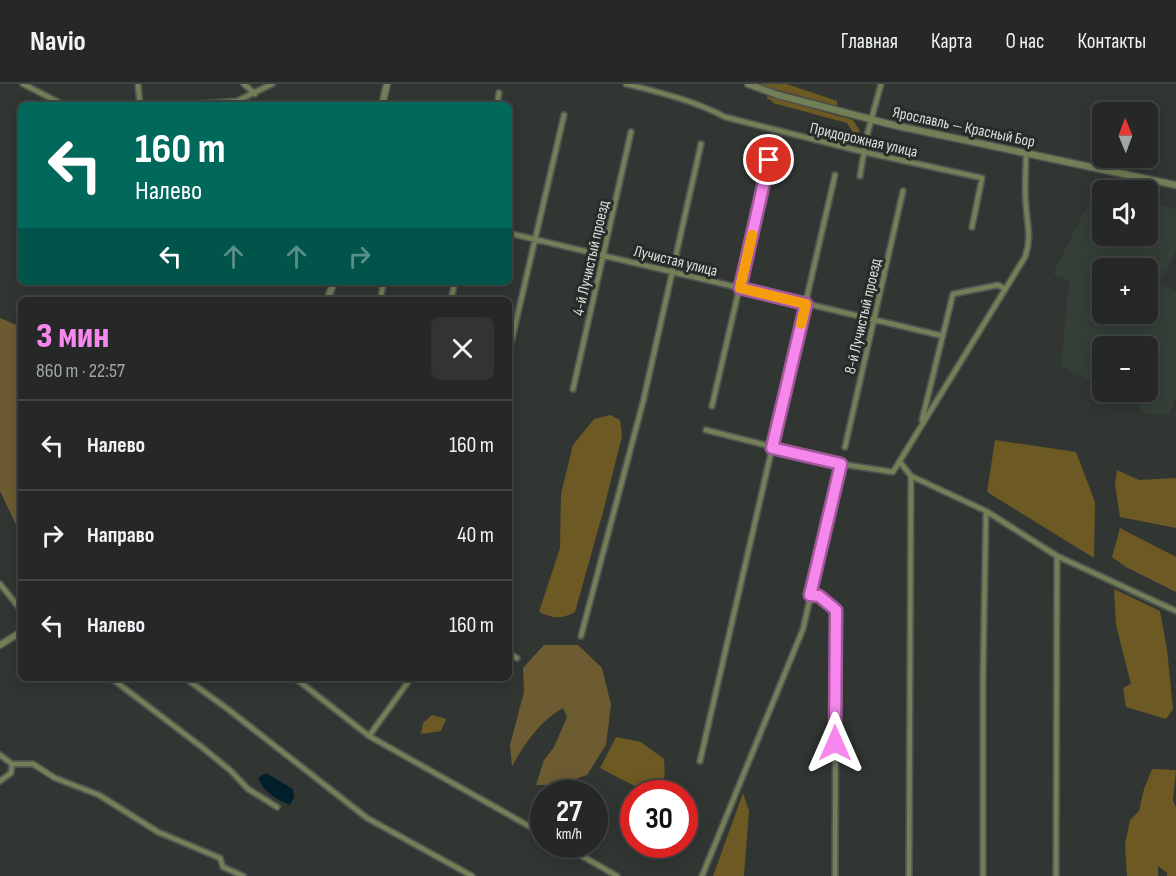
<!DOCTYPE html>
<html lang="ru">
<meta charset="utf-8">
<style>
:root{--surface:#252826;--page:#313432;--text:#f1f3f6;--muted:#a3a6a7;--line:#424443;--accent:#f688ed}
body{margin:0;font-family:"Sofia Sans Condensed",sans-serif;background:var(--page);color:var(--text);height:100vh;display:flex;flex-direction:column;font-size:22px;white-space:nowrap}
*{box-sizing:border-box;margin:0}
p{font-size:20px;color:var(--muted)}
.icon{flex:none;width:33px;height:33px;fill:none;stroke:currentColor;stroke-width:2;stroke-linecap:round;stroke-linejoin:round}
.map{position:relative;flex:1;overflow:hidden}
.details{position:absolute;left:18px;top:213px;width:494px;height:384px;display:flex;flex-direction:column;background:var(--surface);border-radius:9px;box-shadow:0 3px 15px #0003,0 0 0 2px var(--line)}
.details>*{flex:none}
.guide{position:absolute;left:18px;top:18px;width:494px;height:183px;border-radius:9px;box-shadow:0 3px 15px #0003,0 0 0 2px var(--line);background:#00695c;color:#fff;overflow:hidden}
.needle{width:39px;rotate:359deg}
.tools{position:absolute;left:1092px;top:18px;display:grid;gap:12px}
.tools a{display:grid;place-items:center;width:66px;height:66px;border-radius:9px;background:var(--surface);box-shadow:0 3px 15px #0003,0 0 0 2px var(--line);font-size:30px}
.speed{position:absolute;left:530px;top:696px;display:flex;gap:12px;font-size:30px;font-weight:700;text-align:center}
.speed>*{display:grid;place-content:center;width:78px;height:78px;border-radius:50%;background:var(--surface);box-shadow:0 3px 15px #0003,0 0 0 2px var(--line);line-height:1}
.speed small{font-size:15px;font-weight:400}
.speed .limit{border:9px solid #d22;background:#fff;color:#111}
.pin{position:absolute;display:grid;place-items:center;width:51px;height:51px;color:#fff;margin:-26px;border:3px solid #fff;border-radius:50%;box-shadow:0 2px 6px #0007}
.me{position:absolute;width:66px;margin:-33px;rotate:0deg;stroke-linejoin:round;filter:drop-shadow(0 0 4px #0008)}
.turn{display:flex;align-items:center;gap:21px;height:126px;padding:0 18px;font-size:27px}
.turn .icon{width:78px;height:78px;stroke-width:2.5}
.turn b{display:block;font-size:42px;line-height:51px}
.lanes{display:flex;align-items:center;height:57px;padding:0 18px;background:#0003;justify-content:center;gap:30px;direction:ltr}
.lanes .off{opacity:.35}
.round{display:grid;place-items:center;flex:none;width:63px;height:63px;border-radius:9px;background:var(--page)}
.summary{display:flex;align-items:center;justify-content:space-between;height:102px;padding:0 18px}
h1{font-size:36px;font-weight:800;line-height:45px;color:var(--accent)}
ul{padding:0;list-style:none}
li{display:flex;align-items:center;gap:18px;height:90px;padding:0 18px;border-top:2px solid var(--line)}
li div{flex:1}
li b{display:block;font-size:22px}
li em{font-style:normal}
header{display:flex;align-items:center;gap:36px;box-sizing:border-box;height:84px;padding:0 30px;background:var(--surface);border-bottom:2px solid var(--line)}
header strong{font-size:28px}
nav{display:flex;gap:33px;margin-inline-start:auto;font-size:21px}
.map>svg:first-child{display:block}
</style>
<header>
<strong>Navio</strong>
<nav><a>Главная</a><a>Карта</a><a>О нас</a><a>Контакты</a></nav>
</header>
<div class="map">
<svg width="1176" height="792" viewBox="0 0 1176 792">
<rect width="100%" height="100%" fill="#313633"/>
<path fill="#343f38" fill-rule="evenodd" d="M1100 96 1127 106H1102V152H1148V115L1176 126V167L1160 199 1176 207V312L1169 331 1146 330 1133 317 1113 308H1148V262H1102V302L1061 282 1069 196 1053 190ZM1102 184H1148V230H1102Z"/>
<path fill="#6d5c32" d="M0 234 21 243V446L17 443 0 407Z
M544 561H578L602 584 611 621 606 661 587 691 558 701H536L544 676 554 663 567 633 563 624C539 638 526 658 512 682L510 661 524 608 523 584Z"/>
<path fill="#6d5924" d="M757 0H787L837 17V22Z
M767 12 846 34 853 36 860 47 855 52 847 39 773 19 771 16 767 15Z
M610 331 620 336 622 352 603 428 575 528C560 536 553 534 539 528L560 464 561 410 573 361 594 335Z
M995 356 1076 368 1095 418 1094 474 987 408Z
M1117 386 1139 396 1176 394V444L1120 433 1115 400Z
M1120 444 1176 473V508L1126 483 1112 473Z
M1114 505 1160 527 1167 565 1173 625 1166 635 1126 623 1123 604 1131 600 1116 541Z
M432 631 446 635 441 647 421 650 423 639Z
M616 653 641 658 664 675C665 689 667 710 648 709L600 684Z
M1152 685 1176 686 1173 716 1176 724V792H1167V789L1158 782V792H1127L1125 760 1130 736 1139 727 1144 705Z
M743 709 749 727 744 792H713Z"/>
<path fill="#001f2b" d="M266 689 293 705 294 713 290 721C275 715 264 708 258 694Z"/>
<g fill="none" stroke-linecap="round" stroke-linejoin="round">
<g stroke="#505451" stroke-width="8">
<path id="minor" d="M23 0 64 21
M138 0 140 21
M244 0 255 10
M626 0C661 9 693 16 725 33L864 68 982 94 972 143
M186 21 237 17 272 0
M497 21 499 9
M860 92 866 55 881 0
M508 149 943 252
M380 216 384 198
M451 216 455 198
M508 272 564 31
M573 305 631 48
M712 322 769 76
M922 336 953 210 998 201 1005 205
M706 346 841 380 893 388 1025 173C1032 155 1027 140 1026 121 1024 104 1026 86 1026 69
M845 363 903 107
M900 378 911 392 986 427 1057 472 1176 527
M0 500 21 526
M810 511 819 512 836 526 835 792
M581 552 643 318 701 60
M508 569 517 574
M111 594 203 664 231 687 248 705 277 723
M185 594 229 626 367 734 472 792
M295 594 369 652 543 750
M369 652 411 594
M0 671 12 680H33L55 694 99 711 158 748 220 774 223 783 243 792
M700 677 835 91
M0 697 11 689 12 680
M561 760 617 792
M702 792 803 545 841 380
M909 792 911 392
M983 792V592L986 427
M1056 792 1057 472"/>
</g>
<g stroke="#505451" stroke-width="9">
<path id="tertiary" d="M748 0 778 11 893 41 1176 101
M382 21 387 0
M327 216 334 198
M0 561 21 548"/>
</g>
<use href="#minor" stroke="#727f57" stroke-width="4.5"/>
<use href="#tertiary" stroke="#727f57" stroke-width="6"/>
</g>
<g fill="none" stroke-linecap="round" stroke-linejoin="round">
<g stroke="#a0589a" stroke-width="15">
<path id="route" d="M769 76 740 204 806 220 772 364 841 380 810 511 819 512 836 526 835 659"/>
</g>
<use href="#route" stroke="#f688ed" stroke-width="10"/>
<path stroke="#f59e0b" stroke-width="10" d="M752 151 740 204 806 220 801 240"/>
</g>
<g text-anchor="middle" stroke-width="6" stroke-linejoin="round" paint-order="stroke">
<g font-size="16" fill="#dbdedc" stroke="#272c29">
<text transform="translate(964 42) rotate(12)" y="6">Ярославль — Красный Бор</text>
<text transform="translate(864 55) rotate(13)" y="6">Придорожная улица</text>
<text transform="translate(590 174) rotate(-77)" y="6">4-й Лучистый проезд</text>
<text transform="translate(676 176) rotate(14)" y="6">Лучистая улица</text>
<text transform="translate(862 232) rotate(-77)" y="6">8-й Лучистый проезд</text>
</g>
</g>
</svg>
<div class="tools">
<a><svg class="needle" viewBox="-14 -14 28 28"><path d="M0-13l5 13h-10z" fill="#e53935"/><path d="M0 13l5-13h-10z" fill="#a3a6a7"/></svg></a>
<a><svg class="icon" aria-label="sound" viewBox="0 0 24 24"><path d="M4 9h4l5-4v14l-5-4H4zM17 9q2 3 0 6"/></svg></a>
<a>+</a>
<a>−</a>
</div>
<div class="speed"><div>27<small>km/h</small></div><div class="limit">30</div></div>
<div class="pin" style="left:769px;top:76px;background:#d93025"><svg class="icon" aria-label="arrive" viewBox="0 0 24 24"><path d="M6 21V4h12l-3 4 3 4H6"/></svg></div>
<svg class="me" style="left:835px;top:659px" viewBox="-20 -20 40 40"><path d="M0-17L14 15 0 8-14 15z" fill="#f688ed" stroke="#fff" stroke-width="4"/></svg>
<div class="guide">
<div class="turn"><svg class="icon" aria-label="left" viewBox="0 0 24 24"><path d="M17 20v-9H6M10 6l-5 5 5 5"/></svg><div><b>160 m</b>Налево</div></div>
<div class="lanes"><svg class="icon" aria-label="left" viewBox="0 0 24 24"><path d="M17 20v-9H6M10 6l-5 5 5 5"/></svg><svg class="icon off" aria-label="ahead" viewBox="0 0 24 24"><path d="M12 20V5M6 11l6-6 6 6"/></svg><svg class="icon off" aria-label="ahead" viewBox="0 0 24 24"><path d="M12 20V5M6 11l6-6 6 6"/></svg><svg class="icon off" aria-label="right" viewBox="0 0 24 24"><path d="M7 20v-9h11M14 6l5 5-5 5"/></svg></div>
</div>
<section class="details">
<div class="summary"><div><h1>3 мин</h1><p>860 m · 22:57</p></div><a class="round"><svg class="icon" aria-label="close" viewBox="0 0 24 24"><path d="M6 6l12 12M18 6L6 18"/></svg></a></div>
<ul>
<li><svg class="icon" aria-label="left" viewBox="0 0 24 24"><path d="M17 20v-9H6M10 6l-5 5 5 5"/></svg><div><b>Налево</b></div><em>160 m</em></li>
<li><svg class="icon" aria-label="right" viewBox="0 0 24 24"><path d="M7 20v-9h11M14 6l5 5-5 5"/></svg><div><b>Направо</b></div><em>40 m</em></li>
<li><svg class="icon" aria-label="left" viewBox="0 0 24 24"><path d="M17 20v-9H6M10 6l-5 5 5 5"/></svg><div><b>Налево</b></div><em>160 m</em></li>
</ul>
</section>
</div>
